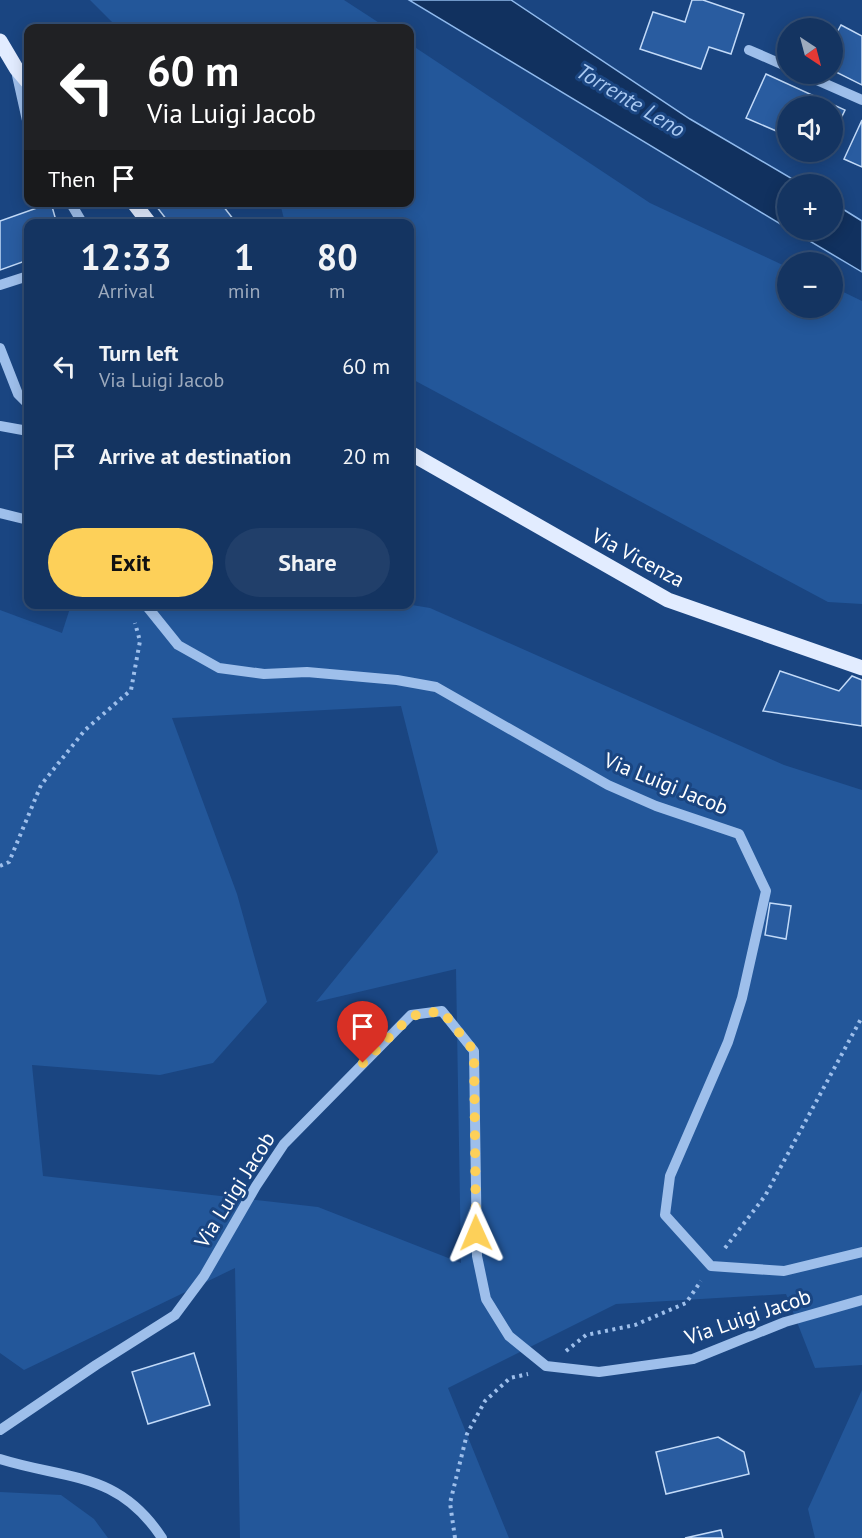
<!DOCTYPE html>
<meta charset="utf-8">
<style>
:root{--surface:#143461;--page:#213f6a;--text:#f1f3f6;--muted:#9daabd;--line:#334f76;--accent:#fdd059}
body{margin:0;font-family:"PT Sans",sans-serif;background:var(--page);color:var(--text);height:100vh;display:flex;flex-direction:column;font-size:22px;white-space:nowrap}
*{box-sizing:border-box;margin:0}
p{font-size:20px;color:var(--muted)}
.icon{flex:none;width:33px;height:33px;fill:none;stroke:currentColor;stroke-width:2;stroke-linecap:round;stroke-linejoin:round}
.map{position:relative;flex:1;overflow:hidden}
.sheet{position:absolute;left:24px;top:219px;width:390px;height:390px;display:flex;flex-direction:column;background:var(--surface);border-radius:12px;box-shadow:0 3px 15px #0003,0 0 0 2px var(--line)}
.sheet>*{flex:none}
.guide{position:absolute;left:24px;top:24px;width:390px;height:183px;border-radius:12px;box-shadow:0 3px 15px #0003,0 0 0 2px var(--line);background:#202124;color:#fff;overflow:hidden}
.needle{width:39px;rotate:144deg}
.tools{position:absolute;left:777px;top:18px;display:grid;gap:12px}
.tools a{display:grid;place-items:center;width:66px;height:66px;border-radius:50%;background:var(--surface);box-shadow:0 3px 15px #0003,0 0 0 2px var(--line);font-size:30px}
.pin{position:absolute;display:grid;place-items:center;width:51px;height:51px;color:#fff;margin:-62px -26px;border-radius:50% 50% 50% 0;rotate:-45deg;box-shadow:0 0 6px #0007}
.pin .icon{rotate:45deg}
.me{position:absolute;width:66px;margin:-33px;rotate:359deg;stroke-linejoin:round;filter:drop-shadow(0 0 4px #0008)}
.turn{display:flex;align-items:center;gap:21px;height:126px;padding:0 24px;font-size:27px}
.turn .icon{width:78px;height:78px;stroke-width:2.5}
.turn b{display:block;font-size:42px;line-height:51px}
.then{display:flex;align-items:center;height:57px;padding:0 24px;background:#0003;gap:12px;font-size:22px}
.eta{display:flex;justify-content:space-evenly;align-items:center;height:102px;text-align:center}
.eta b{font-size:36px;font-weight:800;line-height:42px}
.action{display:flex;gap:12px;margin-top:auto;padding:12px 24px}
.action a{flex:1;height:69px;border-radius:36px;background:var(--accent);color:#111;font-size:24px;font-weight:800;line-height:69px;text-align:center}
.action a+a{background:var(--page);color:var(--text)}
ul{padding:0;list-style:none}
li{display:flex;align-items:center;gap:18px;height:90px;padding:0 24px}
li div{flex:1}
li b{display:block;font-size:22px}
li em{font-style:normal}
.map>svg:first-child{display:block}
</style>
<div class="map">
<svg width="862" height="1538" viewBox="0 0 862 1538">
<rect width="100%" height="100%" fill="#1a4581"/>
<path fill="#23579a" fill-rule="evenodd" d="M90 0H344L387 28H118Z
M410 44 650 203 787 267 788 308H832L833 287 862 301V604L828 602 410 378V224L285 223 280 203 410 202Z
M406 604 430 608 784 765 862 790V1365L815 1368 786 1294 616 1304 448 1388 509 1538H240L235 1268 24 1370 0 1353V610L62 633 71 605ZM401 706 438 852 316 1002 456 969 461 1263 318 1207 43 1176 32 1065 160 1075 213 1063 267 1002 237 894 172 718Z
M862 1390V1538H815L808 1509Z
M0 1492 61 1495 94 1519 108 1538H0Z"/>
<path fill="#11315f" stroke="#90baed" stroke-width="1.5" d="M409 0H511L690 119 801 184H788L787 228Z
M833 203 862 221V272L791 230H832Z"/>
<path fill="#295ca0" stroke="#c2daf8" stroke-width="1.5" d="M692 0H703L744 14 731 54 709 47 701 69 640 49 653 12 685 22Z
M841 25 862 36V85L832 70V33L836 34Z
M766 74 845 110 832 137V106H788V136L746 118Z
M862 120V167L844 159Z
M153 202H220L237 224H170Z
M51 203 57 224H28V260L0 270V221Z
M780 671 839 691 852 676 862 680V726L763 711Z
M770 903 791 906 786 939 765 935Z
M194 1353 210 1405 148 1424 132 1372Z
M718 1437 744 1452 749 1474 666 1494 656 1452Z
M721 1530 723 1538H685Z"/>
<g fill="none" stroke-linecap="round" stroke-linejoin="round">
<path stroke="#9ebfeb" stroke-width="4" stroke-dasharray="3 4.5" stroke-linecap="butt" d="M0 866 9 862 41 785 85 730 131 690 140 641 135 623
M725 1248 765 1196 862 1017
M566 1351 586 1335 635 1325 686 1303 701 1281
M455 1538 450 1503 467 1434 485 1401 510 1378 528 1374"/>
<path stroke="#9ebfeb" stroke-width="10" d="M749 50 788 67
M16 71 28 125
M803 74 862 100
M70 202 83 224
M0 285 28 276
M0 348 18 394 28 404
M0 426 28 431
M0 513 28 520
M145 604 178 645 219 668 264 674 307 672 397 680 436 687 608 785 656 806 739 834 766 891 742 998 728 1042 670 1176 665 1215 711 1266 784 1271 862 1252
M0 1430 96 1365 175 1315 204 1276 256 1186 284 1144 411 1015 442 1011 474 1051 477 1256 486 1299 509 1336 546 1366 599 1372 693 1359 785 1322 862 1300
M0 1459C67 1480 118 1471 162 1538"/>
<path stroke="#e2ecff" stroke-width="15" d="M0 41 16 68 28 82
M133 202 150 224
M410 453 668 600 862 668"/>
</g>
<g fill="none" stroke-linecap="round" stroke-linejoin="round">
<path stroke="#fdd059" stroke-width="10" stroke-dasharray="0 18" d="M363 1063 411 1016 442 1011 474 1051 476 1233"/>
</g>
<g text-anchor="middle" stroke-width="6" stroke-linejoin="round" paint-order="stroke">
<g font-size="21" fill="#fff" stroke="#1a4581">
<text transform="translate(638 558) rotate(28)" y="7">Via Vicenza</text>
<text transform="translate(666 784) rotate(22)" y="7">Via Luigi Jacob</text>
<text transform="translate(235 1190) rotate(-58)" y="7">Via Luigi Jacob</text>
<text transform="translate(748 1317) rotate(-19)" y="7">Via Luigi Jacob</text>
</g>
<g font-size="22" font-style="italic" fill="#a9c9f2" stroke="#1a4581">
<text transform="translate(631 100) rotate(31)" y="8">Torrente Leno</text>
</g>
</g>
</svg>
<div class="tools">
<a><svg class="needle" viewBox="-14 -14 28 28"><path d="M0-13l5 13h-10z" fill="#e53935"/><path d="M0 13l5-13h-10z" fill="#9daabd"/></svg></a>
<a><svg class="icon" aria-label="sound" viewBox="0 0 24 24"><path d="M4 9h4l5-4v14l-5-4H4zM17 9q2 3 0 6"/></svg></a>
<a>+</a>
<a>−</a>
</div>
<div class="pin" style="left:363px;top:1063px;background:#d93025"><svg class="icon" aria-label="arrive" viewBox="0 0 24 24"><path d="M6 21V4h12l-3 4 3 4H6"/></svg></div>
<svg class="me" style="left:476px;top:1233px" viewBox="-20 -20 40 40"><path d="M0-17L14 15 0 8-14 15z" fill="#fdd059" stroke="#fff" stroke-width="4"/></svg>
<div class="guide">
<div class="turn"><svg class="icon" aria-label="left" viewBox="0 0 24 24"><path d="M17 20v-9H6M10 6l-5 5 5 5"/></svg><div><b>60 m</b>Via Luigi Jacob</div></div>
<div class="then">Then<svg class="icon" aria-label="arrive" viewBox="0 0 24 24"><path d="M6 21V4h12l-3 4 3 4H6"/></svg></div>
</div>
<section class="sheet">
<div class="eta">
<div><b>12:33</b><p>Arrival</p></div>
<div><b>1</b><p>min</p></div>
<div><b>80</b><p>m</p></div>
</div>
<ul>
<li><svg class="icon" aria-label="left" viewBox="0 0 24 24"><path d="M17 20v-9H6M10 6l-5 5 5 5"/></svg><div><b>Turn left</b><p>Via Luigi Jacob</p></div><em>60 m</em></li>
<li><svg class="icon" aria-label="arrive" viewBox="0 0 24 24"><path d="M6 21V4h12l-3 4 3 4H6"/></svg><div><b>Arrive at destination</b></div><em>20 m</em></li>
</ul>
<div class="action"><a>Exit</a><a>Share</a></div>
</section>
</div>
